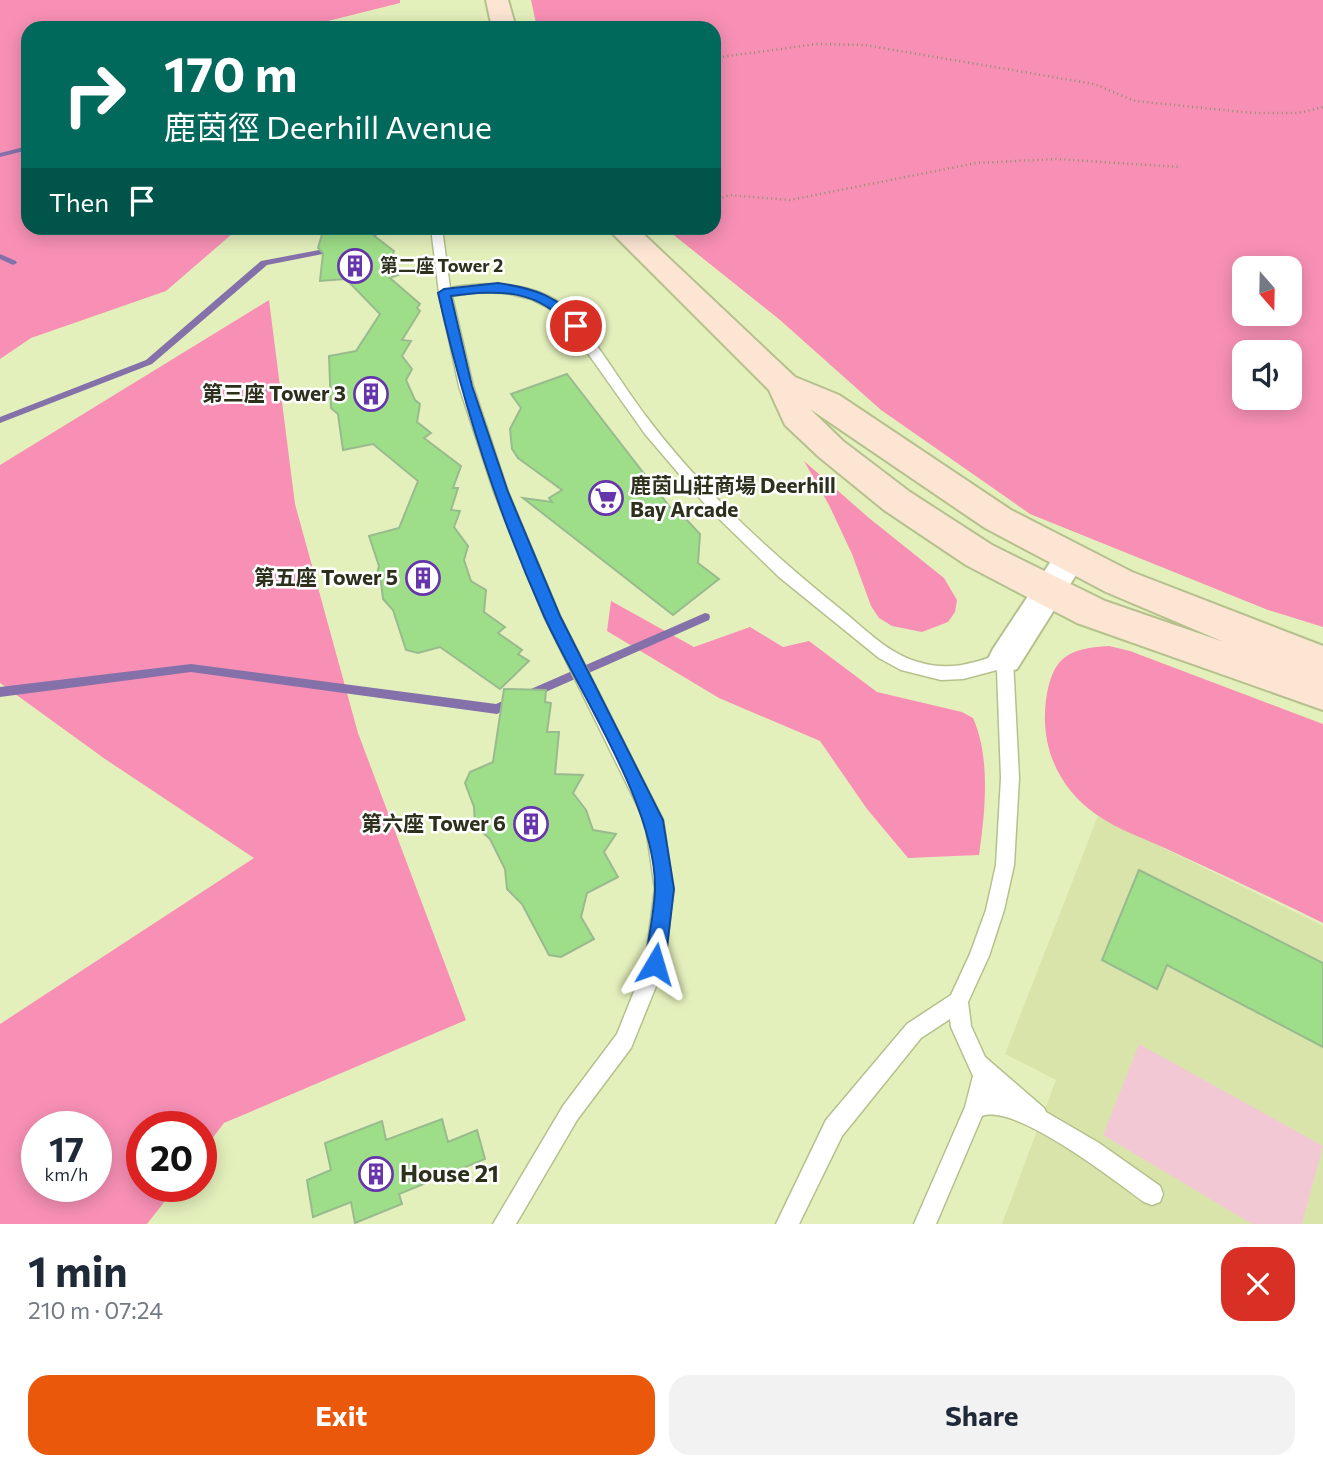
<!DOCTYPE html>
<meta charset="utf-8">
<style>
:root{--surface:#fff;--page:#f2f2f3;--text:#1f2937;--muted:#747a83;--accent:#ea580c}
body{margin:0;font-family:Commissioner,"Noto Sans TC",sans-serif;background:var(--page);color:var(--text);height:100vh;display:flex;flex-direction:column;font-size:26px;white-space:nowrap}
*{box-sizing:border-box;margin:0}
p{font-size:23px;color:var(--muted)}
.icon{flex:none;width:38px;height:38px;fill:none;stroke:currentColor;stroke-width:2;stroke-linecap:round;stroke-linejoin:round}
.map{position:relative;height:1224px;overflow:hidden}
.side{display:flex;flex-direction:column;background:var(--surface);flex:1}
.side>*{flex:none}
.banner{position:absolute;left:21px;top:21px;width:700px;height:214px;border-radius:21px;box-shadow:0 4px 18px #0003;background:#00695c;color:#fff;overflow:hidden}
.needle{width:46px;rotate:160deg}
.controls{position:absolute;left:1232px;top:256px;display:grid;gap:14px}
.controls a{display:grid;place-items:center;width:70px;height:70px;border-radius:14px;background:var(--surface);box-shadow:0 4px 18px #0003;font-size:35px}
.speed{position:absolute;left:21px;top:1111px;display:flex;gap:14px;font-size:35px;font-weight:700;text-align:center}
.speed>*{display:grid;place-content:center;width:91px;height:91px;border-radius:50%;background:var(--surface);box-shadow:0 4px 18px #0003;line-height:1}
.speed small{font-size:18px;font-weight:400}
.speed .limit{border:10px solid #d22;background:#fff;color:#111}
.pin{position:absolute;display:grid;place-items:center;width:60px;height:60px;color:#fff;margin:-30px;border:4px solid #fff;border-radius:50%;box-shadow:0 2px 7px #0007}
.me{position:absolute;width:77px;margin:-38px;rotate:7deg;stroke-linejoin:round;filter:drop-shadow(0 0 5px #0008)}
.turn{display:flex;align-items:center;gap:24px;height:147px;padding:0 28px;font-size:32px}
.turn .icon{width:91px;height:91px;stroke-width:2.5}
.turn b{display:block;font-size:49px;line-height:60px}
.then{display:flex;align-items:center;height:66px;padding:0 28px;background:#0003;gap:14px;font-size:26px}
.round{display:grid;place-items:center;flex:none;width:74px;height:74px;border-radius:21px;background:var(--page)}
.head{display:flex;align-items:center;justify-content:space-between;height:119px;padding:0 28px}
h1{font-size:42px;font-weight:700;line-height:52px}
.cta{display:flex;gap:14px;margin-top:auto;padding:14px 28px}
.cta a{flex:1;height:80px;border-radius:21px;background:var(--accent);color:#fff;font-size:28px;font-weight:700;line-height:80px;text-align:center}
.cta a+a{background:var(--page);color:var(--text)}
.map>svg:first-child{display:block}
</style>
<div class="map">
<svg width="1323" height="1224" viewBox="0 0 1323 1224">
<rect width="100%" height="100%" fill="#e4f0bc"/>
<path fill="#d8e4a9" d="M1098 816 1323 926V1224H1002L1056 1080 1005 1054Z"/>
<path fill="#f3c8d5" d="M1139 1044 1323 1146 1302 1224H1252L1103 1135Z"/>
<path fill="#f890b5" fill-rule="evenodd" d="M0 0H400V3L300 28H28V228H239L166 291 31 338 0 359Z
M531 0H1323V627L1268 610 1030 514 881 410 780 320 665 228H714V28H537ZM1244 268H1290V313H1244ZM1244 352H1290V397H1244Z
M269 300 295 504 358 733 466 1020 224 1123 201 1153V1127H142V1186L176 1187 147 1224H0V1024L254 858 105 759 0 683V465ZM96 1127V1186H37V1127Z
M804 461 869 518 944 578 957 600 955 612 948 622 922 632 892 626 879 618 871 606 852 554 829 505Z
M611 601 694 647 750 627 783 647 809 641 877 692 962 712 973 718C991 758 985 813 979 855L908 858 867 809 820 741 719 698 607 631Z
M1109 646 1130 651 1323 724V923C1272 898 1221 874 1169 850 1146 839 1118 830 1097 815 1058 788 1040 746 1046 700 1052 658 1067 648 1109 646Z"/>
<g fill="none" stroke-linecap="round" stroke-linejoin="round">
<path fill="#8471aa" fill-rule="evenodd" d="M28 146V150L0 157V153Z
M384 228H394L363 241H357L356 239Z
M335 247H338V251L267 265 152 364 0 423V417L146 360 261 261Z
M0 254 16 261 17 263 13 265 0 259Z
M705 613 709 614 710 617 709 620 532 698 528 700 524 698 522 695 524 692Z
M191 664 496 704 514 696 518 698 520 701 518 704 497 714 191 672 0 697V687Z"/>
</g>
<path fill="#9ede88" stroke="#99ba8f" stroke-width="2" d="M324 228H364L394 251 389 266 398 275 390 278 420 304 417 308 420 311 402 340 411 341 402 356 412 369 406 380 415 400 420 404 417 422 431 433 424 438 461 466 453 488H458L451 510 460 511 454 527 468 546 464 560 471 581 486 590 484 612 505 627 498 633 522 650 518 654 529 661 500 689 440 647 418 653 406 650 393 610 383 599 381 582 376 577 379 566 369 536 399 528 418 481 373 444 343 450 338 414 331 408 329 356 356 351 380 314 346 279 320 281 323 253 318 248Z
M567 374 676 515 687 520 700 534 698 563 719 579 673 615 523 498 552 502 549 498 562 490 518 458 512 449 510 429 521 408 511 394Z
M504 689 546 690 545 702 551 703 547 732H559L555 774 583 775 573 793 586 810 593 830 616 834 604 852 618 877 587 893 581 917 594 939 561 957 549 955 522 904 507 889 505 869 490 839 475 826 474 807 465 783 470 772 493 762Z
M1139 870 1323 963V1047L1167 965 1157 989 1102 960Z
M442 1119 448 1142 477 1130 485 1159 399 1194 402 1204 355 1223 351 1202 313 1217 307 1180 331 1170 325 1143 382 1121 386 1140Z"/>
<g fill="none" stroke-linecap="round" stroke-linejoin="round">
<g stroke="#b5c08d" stroke-width="3">
<path id="service" d="M431 228H442L450 288C488 281 536 282 567 308 575 314 581 324 587 332 607 359 625 388 645 415 701 490 771 553 844 612 866 630 889 654 918 662 950 672 975 663 1005 652L1011 654 1013 659 1019 778 1014 865 1004 910 989 956 968 1002 971 1026 985 1057 1044 1108 1046 1112 1099 1143 1160 1186 1163 1194 1160 1202 1152 1205 1144 1202C1115 1181 1016 1103 982 1116L936 1224H914L965 1107 973 1076 951 1027 950 1019 921 1038 842 1136 799 1224H776L826 1120 907 1024 951 995 970 954 986 910 996 865 1001 778 997 670 963 679 941 680 901 670 879 658 779 577 709 509 645 434 560 314 531 299 506 293 476 292 452 296 473 386 508 492 560 616 663 820 673 889 665 964 631 1048 577 1120 516 1224H493L563 1106 617 1034 645 964 655 889 645 821 544 616 494 492 459 386 439 293Z"/>
</g>
<g stroke="#b5c08d" stroke-width="4">
<path id="minor" d="M1070 546 1081 549 1086 558 1081 567 1017 669 1005 673 993 669 988 659 993 649 1059 549Z"/>
</g>
<g stroke="#b5c08d" stroke-width="4">
<path id="secondary" d="M486 0H508L516 28H492Z
M607 228H637L795 377 839 395 1011 510 1132 572 1323 646V710L1077 623 966 565 884 510 819 457 785 425 769 390ZM810 409 985 528 1106 592 1224 642 1105 601 992 545 910 492 843 441Z"/>
</g>
<path stroke="#8a926e" stroke-width="2.5" stroke-dasharray="1 3.5" stroke-linecap="butt" d="M714 58 817 44 865 45 1094 84 1135 101 1253 113H1299L1323 107
M714 201 729 195 790 200 976 163 1056 159 1180 167"/>
<use href="#service" fill="#fff" fill-rule="evenodd"/>
<use href="#minor" fill="#fff" fill-rule="evenodd"/>
<use href="#secondary" fill="#fce5d3" fill-rule="evenodd"/>
</g>
<path fill="#1a73e8" stroke="#114b97" stroke-width="2" d="M498 283C532 288 561 296 582 326L571 329C539 288 499 290 451 296L472 386 508 492 560 616 663 820 674 889 665 964 662 971 655 974 648 971 645 964C648 940 654 914 655 890 657 807 579 693 544 616 497 511 463 404 438 293L444 289Z"/>
<defs>
<g id="building-ring" transform="scale(1.75)"><circle r="9.5" fill="#fff" stroke="#6634ab" stroke-width="1.5"/><path d="M-4-6H4V6H1V3H-1V6H-4ZM-2.5-4.3h1.7v1.8h-1.7ZM.8-4.3h1.7v1.8H.8ZM-2.5-1h1.7V.8h-1.7ZM.8-1h1.7V.8H.8Z" fill="#6634ab"/></g>
<g id="supermarket-ring" transform="scale(1.75)"><circle r="9.5" fill="#fff" stroke="#6634ab" stroke-width="1.5"/><path d="M-6-5.5h2.5l.6 2H6L4.5 2H-2.5L-4.4-4H-6ZM-1.5 3.2a1.3 1.3 0 1 0 .1 0ZM3 3.2a1.3 1.3 0 1 0 .1 0Z" fill="#6634ab"/></g>
</defs>
<g fill-rule="evenodd">
<use href="#building-ring" x="355" y="266"/>
<use href="#building-ring" x="371" y="394"/>
<use href="#supermarket-ring" x="606" y="498"/>
<use href="#building-ring" x="423" y="578"/>
<use href="#building-ring" x="531" y="824"/>
<use href="#building-ring" x="376" y="1174"/>
</g>
<g text-anchor="middle" stroke-width="5" stroke-linejoin="round" paint-order="stroke">
<g font-size="18" font-weight="bold" fill="#2c301c" stroke="#fff" text-anchor="start">
<text x="380" y="272">第二座 Tower 2</text>
</g>
<g font-size="21" font-weight="bold" fill="#2c301c" stroke="#fff" text-anchor="end">
<text x="346" y="401">第三座 Tower 3</text>
<text x="630" y="493" text-anchor="start">鹿茵山莊商場 Deerhill<tspan x="630" dy="24">Bay Arcade</tspan></text>
<text x="398" y="585">第五座 Tower 5</text>
<text x="506" y="831">第六座 Tower 6</text>
</g>
<g font-size="24" font-weight="bold" fill="#2c301c" stroke="#fff" text-anchor="start">
<text x="400" y="1182">House 21</text>
</g>
</g>
</svg>
<div class="controls">
<a><svg class="needle" viewBox="-14 -14 28 28"><path d="M0-13l5 13h-10z" fill="#e53935"/><path d="M0 13l5-13h-10z" fill="#747a83"/></svg></a>
<a><svg class="icon" aria-label="sound" viewBox="0 0 24 24"><path d="M4 9h4l5-4v14l-5-4H4zM17 9q2 3 0 6"/></svg></a>
</div>
<div class="speed"><div>17<small>km/h</small></div><div class="limit">20</div></div>
<div class="pin" style="left:576px;top:326px;background:#d93025"><svg class="icon" aria-label="arrive" viewBox="0 0 24 24"><path d="M6 21V4h12l-3 4 3 4H6"/></svg></div>
<svg class="me" style="left:655px;top:964px" viewBox="-20 -20 40 40"><path d="M0-17L14 15 0 8-14 15z" fill="#1a73e8" stroke="#fff" stroke-width="4"/></svg>
<div class="banner">
<div class="turn"><svg class="icon" aria-label="right" viewBox="0 0 24 24"><path d="M7 20v-9h11M14 6l5 5-5 5"/></svg><div><b>170 m</b>鹿茵徑 Deerhill Avenue</div></div>
<div class="then">Then<svg class="icon" aria-label="arrive" viewBox="0 0 24 24"><path d="M6 21V4h12l-3 4 3 4H6"/></svg></div>
</div>
</div>
<section class="side">
<div class="head"><div><h1>1 min</h1><p>210 m · 07:24</p></div><a class="round" style="background:#d93025;color:#fff"><svg class="icon" aria-label="close" viewBox="0 0 24 24"><path d="M6 6l12 12M18 6L6 18"/></svg></a></div>
<div class="cta"><a>Exit</a><a>Share</a></div>
</section>
